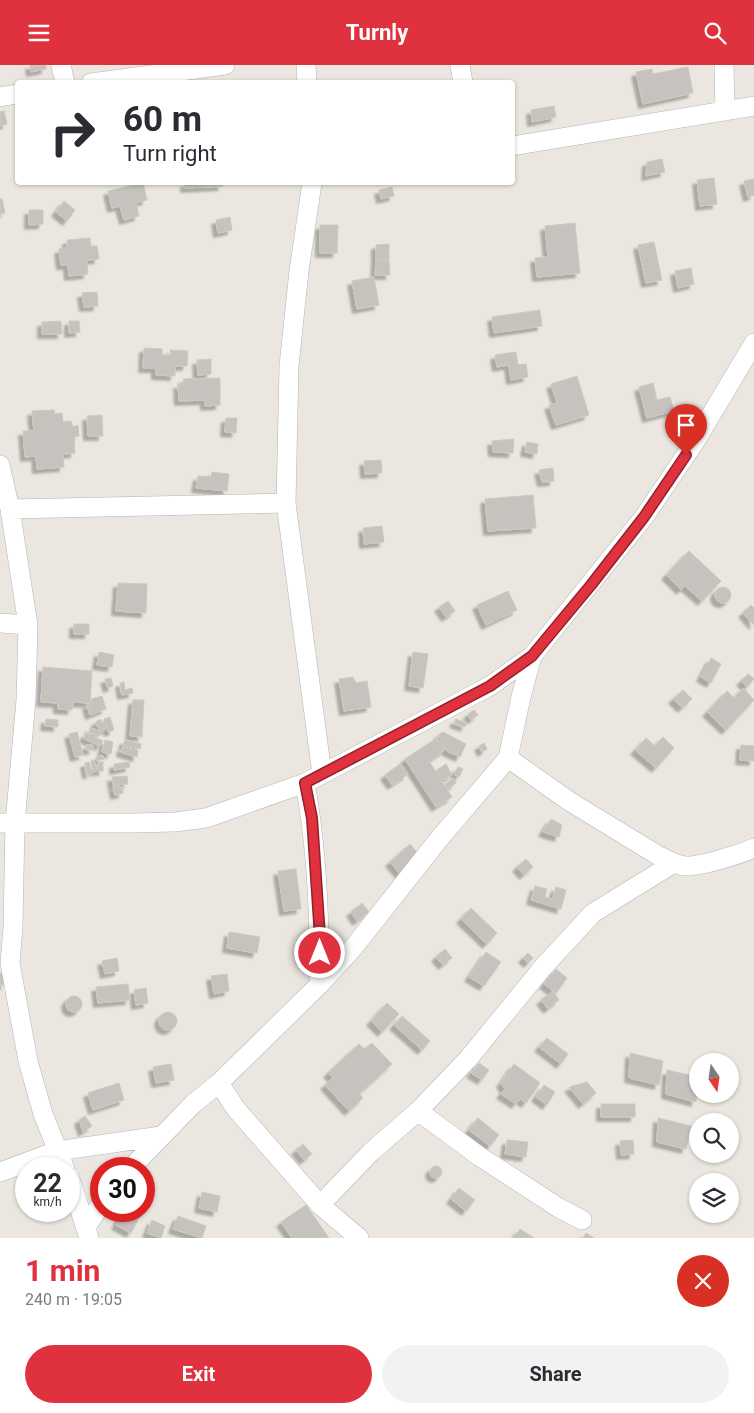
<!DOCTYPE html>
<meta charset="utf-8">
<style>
:root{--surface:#fff;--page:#f2f2f3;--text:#2b2b33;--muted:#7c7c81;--accent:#e0323e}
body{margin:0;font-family:Roboto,sans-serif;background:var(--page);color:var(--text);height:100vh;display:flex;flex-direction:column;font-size:19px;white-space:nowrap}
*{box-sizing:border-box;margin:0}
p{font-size:16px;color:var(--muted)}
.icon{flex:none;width:28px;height:28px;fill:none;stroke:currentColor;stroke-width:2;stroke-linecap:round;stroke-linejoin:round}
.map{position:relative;height:1173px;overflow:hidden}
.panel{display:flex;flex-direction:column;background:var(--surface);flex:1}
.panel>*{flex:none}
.guide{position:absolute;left:15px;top:15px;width:500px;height:105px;border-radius:5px;box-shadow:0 1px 4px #0004;background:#fff;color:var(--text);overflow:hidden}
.needle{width:32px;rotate:167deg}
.controls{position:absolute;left:689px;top:988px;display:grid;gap:10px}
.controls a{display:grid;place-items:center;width:50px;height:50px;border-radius:50%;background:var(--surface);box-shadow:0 1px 4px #0004;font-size:25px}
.speed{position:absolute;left:15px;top:1092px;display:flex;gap:10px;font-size:25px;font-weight:700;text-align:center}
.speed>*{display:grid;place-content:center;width:65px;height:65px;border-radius:50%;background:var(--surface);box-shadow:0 1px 4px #0004;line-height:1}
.speed small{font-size:12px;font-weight:400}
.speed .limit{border:8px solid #d22;background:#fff;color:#111}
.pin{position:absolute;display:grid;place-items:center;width:42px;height:42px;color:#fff;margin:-51px -21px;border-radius:50% 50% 50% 0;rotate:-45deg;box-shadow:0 0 5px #0007}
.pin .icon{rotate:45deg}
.me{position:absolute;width:55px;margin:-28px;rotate:0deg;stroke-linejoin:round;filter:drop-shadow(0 0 4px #0008)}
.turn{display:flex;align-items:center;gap:18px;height:105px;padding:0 25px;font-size:22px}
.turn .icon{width:65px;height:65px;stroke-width:2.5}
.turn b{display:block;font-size:35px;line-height:42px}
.round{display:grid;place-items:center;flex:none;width:52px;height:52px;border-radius:26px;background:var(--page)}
.overview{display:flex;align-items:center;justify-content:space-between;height:85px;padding:0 25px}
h1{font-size:30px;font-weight:700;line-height:38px;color:var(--accent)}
.action{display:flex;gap:10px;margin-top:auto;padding:10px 25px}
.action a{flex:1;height:58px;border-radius:30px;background:var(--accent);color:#fff;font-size:20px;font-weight:700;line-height:58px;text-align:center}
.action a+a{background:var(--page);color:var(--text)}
header{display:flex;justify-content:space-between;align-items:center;height:65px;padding:0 25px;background:var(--accent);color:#fff;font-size:22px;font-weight:700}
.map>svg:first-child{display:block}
</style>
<header><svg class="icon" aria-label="menu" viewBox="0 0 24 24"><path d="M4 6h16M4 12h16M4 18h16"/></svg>Turnly<svg class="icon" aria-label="search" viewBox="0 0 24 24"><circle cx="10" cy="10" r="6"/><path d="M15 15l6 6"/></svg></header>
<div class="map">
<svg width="754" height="1173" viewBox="0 0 754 1173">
<defs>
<filter id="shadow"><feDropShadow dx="-4.5" dy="4.5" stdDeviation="1" flood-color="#0004"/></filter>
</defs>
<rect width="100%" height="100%" fill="#ebe7e0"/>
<path fill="#c6c2be" stroke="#cfc8bf" filter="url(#shadow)" d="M30 0H46V4L31 7Z
M688 2 693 28 643 39 636 7 652 4 653 9Z
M554 41 556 52 532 57 531 45Z
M4 46 7 59 0 61V47Z
M662 94 665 107 646 111 647 97Z
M714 113 717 139 700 141 697 115Z
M754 114V130L748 132 744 116Z
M143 118 147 135 136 138 139 151 124 155 120 141 112 143 108 126Z
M185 118H222L223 121 185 123Z
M392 122 394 131 381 134 379 125Z
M0 134H2L5 148 0 149Z
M64 136 75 145 67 156 56 147Z
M29 145H43V159L29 160Z
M230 152 232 165 218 168 216 155Z
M575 158 580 208 537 212 535 193 548 192 545 161Z
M320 160H338L337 188H320Z
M90 173 91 181H97L99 194 87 195 88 209 69 211 68 200H61L59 184 67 183V175Z
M654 177 662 215 646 218 638 180Z
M389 179V195H376V180Z
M376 195H389L390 210H375Z
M691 203 694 219 678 223 675 206Z
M374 212 379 240 357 244 352 216Z
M97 227 98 241 84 242 82 228Z
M540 245 542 261 494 268 492 252Z
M61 256 62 269H42V257Z
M69 256H79L80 267 69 268Z
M144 283 162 284V290H172L170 285 188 286 187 301H175V311L156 310V303H143Z
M516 287 518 300 526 299 528 312 511 315 509 300 497 302 495 290Z
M211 294V309L198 310 197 295Z
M577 311 589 350 556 360 549 340 557 338 551 319Z
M220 313V340L205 341V335L179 336 178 319 184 320 183 314Z
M653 318 657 335 670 332 674 346 647 353 639 322Z
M54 345 55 349 62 348 63 357 71 356 73 362 78 360 79 371 74 372 75 388 63 389 64 402 37 404 36 391 25 392 23 366H34L32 346Z
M102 350 103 371H88L87 351Z
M226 353H237L236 368 225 367Z
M514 374 513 388 493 387 492 376Z
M527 377 538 379 537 389 525 387Z
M381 395 382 408 365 409 364 396Z
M553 403 554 416 542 417 539 405Z
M212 407 229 409 227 426 196 423 198 411 211 412Z
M533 430 536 463 488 466 485 434Z
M382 461 384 477 364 479 363 463Z
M689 486 721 516 702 536 685 521 681 525 666 510Z
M118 518 147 519 146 548 116 546Z
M715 530a8 8 0 1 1 16 0a8 8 0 1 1-16 0Z
M508 526 517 545 486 560 477 540Z
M448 536 455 546 446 552 439 542Z
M751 540 754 543V560L743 548Z
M74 559H89V569H74Z
M99 587 114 590 112 602 97 600Z
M413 587 428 589 423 623 409 621Z
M711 593 721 599 711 618 701 612Z
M43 602 92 606 90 638 73 637 72 645 58 644V638L41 637Z
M748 609 754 614 747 622 741 616Z
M353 612 356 618 367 616 371 642 344 646 339 614Z
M111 613 113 621 108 623 105 614Z
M124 617 125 625 132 623 133 628 122 630 120 618Z
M743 623 754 635 726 665 707 647 727 626 734 633Z
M683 625 692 634 682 643 673 634Z
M102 631 106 644 90 650 87 640 93 639 91 634Z
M133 635H144L142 672 130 671Z
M474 645 478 650 471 655 468 649Z
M110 652 114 665 109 667 104 654Z
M46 654 58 655V662L45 661Z
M100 654 107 663 102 667 95 658Z
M456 654 467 658 465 662 454 658Z
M90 663 100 666 99 671 89 667Z
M77 667 83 690 75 692 69 669Z
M443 667 466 679 460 692 447 686 438 670Z
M86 668 103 676 100 681 84 673Z
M663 672 674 683 656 703 635 685 646 673 655 681Z
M437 673 445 685 429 696 452 732 436 742 405 694Z
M105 675 113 677 111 689 102 687Z
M125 675 141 679 140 684 123 680Z
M484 678 487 684 482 687 479 681Z
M86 680H93V685H86Z
M741 680 754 681V696L740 695Z
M122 682 138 686 137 692 121 687Z
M102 690 104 694 97 696 96 692Z
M94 695 97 706 94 707 91 696Z
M103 696V706H98V699Z
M89 697 91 709H87L85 698Z
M129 697 130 702 114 705V699Z
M400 699 408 709 392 720 385 710Z
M446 699 452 710 443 715 437 705Z
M458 702 463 704 459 712 454 709Z
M127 711 128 719 113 720 112 712Z
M453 713 456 718 447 724 446 719Z
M113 721 122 722 123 728 115 730Z
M551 754 562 760 559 772 543 767Z
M410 779 420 791 400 809 390 797Z
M526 794 533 802 524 810 517 802Z
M296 804 301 844 284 846 278 806Z
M535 821 547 824 545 832 552 834 556 822 566 825 561 844 531 835Z
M362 838 369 847 357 856 351 847Z
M471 843 497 868 487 879 461 854Z
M229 867 260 872 257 888 227 883Z
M311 879 313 893 301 894 300 881Z
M445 884 452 893 443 900 436 892Z
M486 887 501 897 484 921 469 912Z
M528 888 533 893 528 898 523 893Z
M117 893 119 906 105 909 102 896Z
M556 904 567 913 556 928 544 919Z
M0 908H5V920H0Z
M227 909 229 926 214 929 211 911Z
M128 919 130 935 98 938 96 922Z
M146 923 148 938 136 940 134 925Z
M553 926 559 935 548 944 541 935Z
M66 939a8 8 0 1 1 16 0a8 8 0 1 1-16 0Z
M387 938 399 949 382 967 371 956Z
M159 956a9 9 0 1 1 18 0a9 9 0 1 1-18 0Z
M402 951 430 976 422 985 394 960Z
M547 973 568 989 561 999 539 982Z
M372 978 392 999 359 1029 363 1033 349 1046 325 1020 333 1013 328 1008 359 979 364 984Z
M630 988 663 996 659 1020 629 1013Z
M479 998 489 1005 482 1015 471 1008Z
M171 999 174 1015 156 1018 153 1002Z
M514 999 540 1018 526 1038 520 1034 516 1039 501 1029 505 1024 501 1018Z
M667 1005 698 1012 696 1037 666 1029Z
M587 1017 596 1028 583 1039 569 1022Z
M119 1018 124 1035 93 1045 88 1028Z
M544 1020 555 1027 547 1040 536 1032Z
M601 1039H635V1052H601Z
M85 1051 92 1061 83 1067 79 1055Z
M478 1053 499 1070 490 1081 469 1065Z
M658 1053 691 1061 686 1084 657 1077Z
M507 1075 528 1077 526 1092 505 1089Z
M633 1075 634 1089 621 1090 620 1076Z
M303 1079 312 1089 304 1095 296 1085Z
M430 1107a6 6 0 1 1 12 0a6 6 0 1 1-12 0Z
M459 1123 475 1135 466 1146 451 1134Z
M202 1127 220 1131 217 1147 199 1143Z
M306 1140 329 1173H292L281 1157Z
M123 1146H131L140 1151 131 1168 116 1160Z
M178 1151 206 1161 202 1173 173 1164Z
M152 1155 165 1161 161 1173 147 1168Z
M520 1164 534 1173H514Z
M586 1168 594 1173H583Z"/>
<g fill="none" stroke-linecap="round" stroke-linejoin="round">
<g stroke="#b1b4b7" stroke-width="20">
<path id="minor" d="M61 0 65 18
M306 0 307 18
M460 0 463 18
M724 0 725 46
M91 18 225 0
M0 32 18 29
M512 81 754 41
M312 118 299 206 289 301 286 438 322 709
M0 400 10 444 28 560 26 635 15 758 13 862 10 898 28 996 43 1049 65 1104
M10 444 286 438
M0 558 28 560
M508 693 569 736 659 791C668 795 676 800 685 801 699 802 741 789 754 783
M305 718C317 784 320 853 319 920
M0 758H133L175 757 206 753 305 718 490 621 532 591 644 452 696 375 754 278
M219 1018 236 1044 320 1140 359 1173
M418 1046 479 1091 559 1143 582 1155
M130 1104 193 1039 219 1018 319 920 353 883 439 774 508 693 521 632 532 591
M0 1107 57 1086 161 1071
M69 1111 89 1173
M320 1140 371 1087 418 1046 468 994 544 901 593 848 674 798
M86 1162 101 1139"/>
</g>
<use href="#minor" stroke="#fff" stroke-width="19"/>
</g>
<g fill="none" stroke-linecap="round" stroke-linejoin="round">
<g stroke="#922028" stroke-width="12">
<path id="route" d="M320 888V872L312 753 305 718 490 621 532 591 591 520 644 452 686 390"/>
</g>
<use href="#route" stroke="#e0323e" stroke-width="9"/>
</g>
</svg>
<div class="controls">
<a><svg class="needle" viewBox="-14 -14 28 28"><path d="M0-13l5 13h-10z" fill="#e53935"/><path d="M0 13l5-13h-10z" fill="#7c7c81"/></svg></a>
<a><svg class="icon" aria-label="search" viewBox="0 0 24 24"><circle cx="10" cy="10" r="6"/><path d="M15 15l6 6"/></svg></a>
<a><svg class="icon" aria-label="layers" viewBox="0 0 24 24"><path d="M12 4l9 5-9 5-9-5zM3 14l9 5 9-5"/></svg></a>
</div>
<div class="speed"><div>22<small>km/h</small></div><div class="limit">30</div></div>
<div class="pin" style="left:686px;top:390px;background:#d93025"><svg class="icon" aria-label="arrive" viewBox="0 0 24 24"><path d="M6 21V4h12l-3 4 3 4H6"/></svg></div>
<svg class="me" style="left:320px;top:888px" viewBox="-20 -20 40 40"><circle r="17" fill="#e0323e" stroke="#fff" stroke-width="3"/><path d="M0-11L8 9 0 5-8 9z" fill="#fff"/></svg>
<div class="guide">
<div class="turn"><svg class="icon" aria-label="right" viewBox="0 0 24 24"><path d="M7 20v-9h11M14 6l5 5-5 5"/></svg><div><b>60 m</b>Turn right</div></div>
</div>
</div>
<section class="panel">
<div class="overview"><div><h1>1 min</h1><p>240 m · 19:05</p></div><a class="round" style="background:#d93025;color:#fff"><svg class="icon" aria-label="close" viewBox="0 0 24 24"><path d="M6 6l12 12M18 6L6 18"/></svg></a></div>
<div class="action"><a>Exit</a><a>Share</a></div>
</section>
